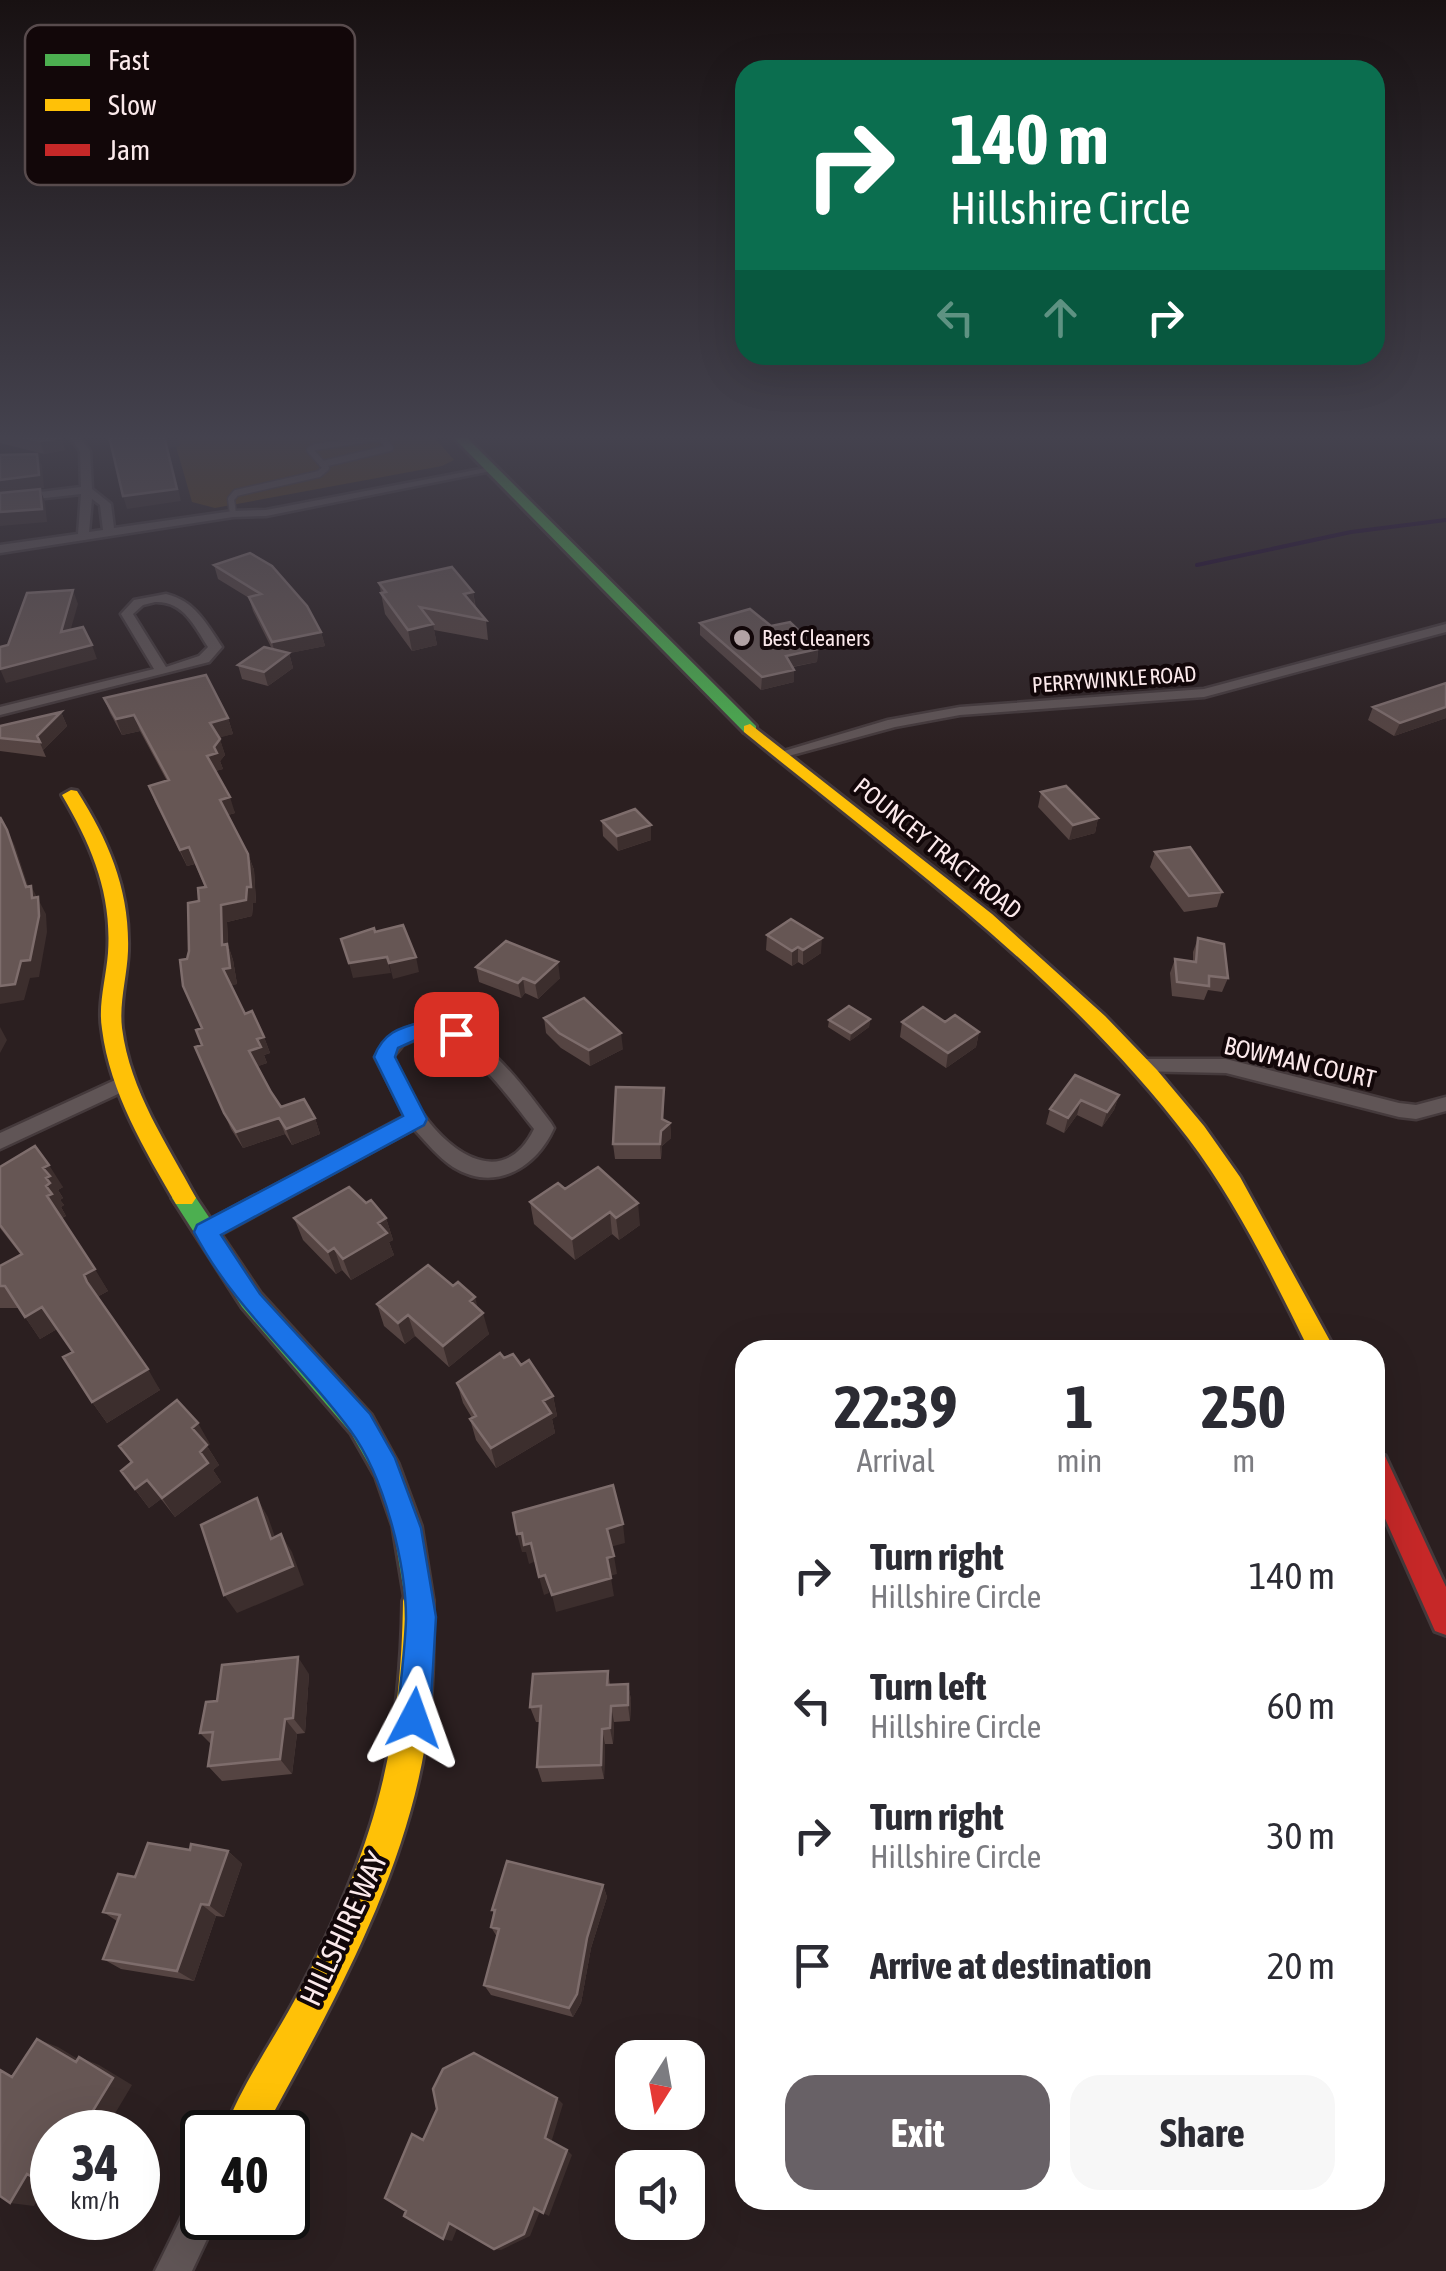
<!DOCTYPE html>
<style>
:root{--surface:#fff;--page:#f7f7f7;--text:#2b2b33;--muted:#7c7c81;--accent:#686166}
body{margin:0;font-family:"Asap Condensed",sans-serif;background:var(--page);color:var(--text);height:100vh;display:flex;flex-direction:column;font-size:38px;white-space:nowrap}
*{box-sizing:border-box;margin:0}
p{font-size:32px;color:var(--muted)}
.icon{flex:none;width:55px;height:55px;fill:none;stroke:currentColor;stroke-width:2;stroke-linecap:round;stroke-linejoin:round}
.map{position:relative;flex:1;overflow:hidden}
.side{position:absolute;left:735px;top:1340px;width:650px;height:870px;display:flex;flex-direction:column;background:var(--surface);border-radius:30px;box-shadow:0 10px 40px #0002}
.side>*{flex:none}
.hud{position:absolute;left:735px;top:60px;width:650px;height:305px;border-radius:30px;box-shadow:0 10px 40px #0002;background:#0b6e4f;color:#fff;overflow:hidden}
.needle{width:65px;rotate:191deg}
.buttons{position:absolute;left:615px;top:2040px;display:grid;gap:20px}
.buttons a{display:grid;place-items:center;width:90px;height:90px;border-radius:20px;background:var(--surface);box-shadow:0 10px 40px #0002;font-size:50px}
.speed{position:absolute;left:30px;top:2110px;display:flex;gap:20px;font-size:50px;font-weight:700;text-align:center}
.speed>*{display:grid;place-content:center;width:130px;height:130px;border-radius:50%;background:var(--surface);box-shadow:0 10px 40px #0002;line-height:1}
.speed small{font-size:25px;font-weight:400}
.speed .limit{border:5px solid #111;border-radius:15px;background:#fff;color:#111}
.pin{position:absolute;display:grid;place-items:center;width:85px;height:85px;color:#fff;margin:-42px;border-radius:20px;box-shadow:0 5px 15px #0006}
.me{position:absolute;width:110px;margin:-55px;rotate:4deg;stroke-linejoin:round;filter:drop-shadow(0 0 8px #0008)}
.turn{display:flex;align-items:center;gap:35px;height:210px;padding:0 50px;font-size:45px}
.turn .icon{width:130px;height:130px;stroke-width:2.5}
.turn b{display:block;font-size:70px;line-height:85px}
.lanes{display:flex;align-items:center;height:95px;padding:0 50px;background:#0003;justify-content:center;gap:50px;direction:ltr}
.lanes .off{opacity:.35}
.eta{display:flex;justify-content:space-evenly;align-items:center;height:170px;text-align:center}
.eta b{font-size:60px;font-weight:700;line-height:70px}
.cta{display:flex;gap:20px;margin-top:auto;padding:20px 50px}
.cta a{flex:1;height:115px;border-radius:30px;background:var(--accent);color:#fff;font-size:40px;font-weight:700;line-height:115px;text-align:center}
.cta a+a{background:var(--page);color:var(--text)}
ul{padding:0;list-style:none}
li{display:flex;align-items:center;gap:30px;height:130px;padding:0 50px}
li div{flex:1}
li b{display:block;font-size:38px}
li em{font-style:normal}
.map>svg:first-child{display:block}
</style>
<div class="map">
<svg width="1446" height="2271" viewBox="0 0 1446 2271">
<rect width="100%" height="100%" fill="#2b1f20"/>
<path fill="#563b16" d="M173 436H433L454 460 442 466 215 508 192 502Z"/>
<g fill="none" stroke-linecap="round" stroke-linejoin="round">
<path stroke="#1c042c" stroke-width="4" d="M1197 565 1351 532 1446 520"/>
<g stroke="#453a3c" stroke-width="9">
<path id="lane" d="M233 514 231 499 236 493 319 474 326 468 310 450 315 447 381 437 390 448 323 464"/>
</g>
<g stroke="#453a3c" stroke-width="5">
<path id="street" d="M69 436H79L90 451 92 489 111 504 114 528 233 511 266 510 491 467 496 470 266 516 233 517 0 553V545L78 534 81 494 0 503V497L81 487 80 451ZM92 499 100 505 103 530 89 532Z
M166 594C195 601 206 623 222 647L209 662 0 715V707L154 669 121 614 134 600ZM155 602C183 601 194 625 208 647L199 656 166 667 133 614 143 605Z
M1446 624V632L1204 697 960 715 895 727 781 758 774 754 888 720 960 707 1204 689Z
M437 1023C486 1033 522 1085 551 1123L554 1128C536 1168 495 1193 453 1167 438 1157 426 1142 414 1129L214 1238H198L195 1232 198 1226 405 1116 375 1057C389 1033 409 1022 437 1023ZM426 1035C466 1036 507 1095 530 1124L534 1129C504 1190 451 1154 423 1114 411 1097 403 1075 393 1057L403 1045Z
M1141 1059H1226L1399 1103 1416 1105 1446 1097V1111L1416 1119 1399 1117 1226 1073 1134 1071 1131 1066Z
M126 1075 136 1082 133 1087 0 1149V1133Z
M202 2194V2218H217L192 2271H155L190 2200Z"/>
</g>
<g stroke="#453a3c" stroke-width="6">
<path id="fast" d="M452 436H465L756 726V732H744Z
M184 1189 192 1192 260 1293 371 1415 398 1464 421 1526 433 1601 429 1611 418 1616 407 1611 393 1526 376 1477 351 1433 242 1307 172 1198 176 1192Z"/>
</g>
<g stroke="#453a3c" stroke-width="6">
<path id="slow" d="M750 724 992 914 1105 1016 1157 1070 1204 1126 1240 1177 1335 1350H1309C1273 1277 1237 1203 1188 1138 1066 978 899 858 744 732V726Z
M71 790 77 791C109 841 130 891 128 951 127 977 119 1002 122 1028 130 1091 167 1144 196 1198L192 1204H176C145 1150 110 1093 102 1029 98 1004 106 979 108 953 112 894 92 846 62 795Z
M418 1586 429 1591 433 1601C433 1650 433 1698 425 1746 402 1884 329 2011 263 2132H224C242 2083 276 2037 300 1990 371 1854 401 1755 403 1601L407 1591Z"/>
</g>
<g stroke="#453a3c" stroke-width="6">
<path id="jam" d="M1375 1452 1385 1456 1446 1587V1635L1435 1631 1375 1496Z"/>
</g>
<use href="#lane" stroke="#605556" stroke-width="6"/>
<use href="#street" fill="#605556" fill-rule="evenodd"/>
<use href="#fast" fill="#4caf50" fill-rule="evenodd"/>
<use href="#slow" fill="#ffc107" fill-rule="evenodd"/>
<use href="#jam" fill="#c62828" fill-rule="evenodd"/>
</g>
<path fill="#554442" d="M0 436H60L65 450 44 454 0 443Z
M214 565 321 632 325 646 289 653 293 668 268 686 242 679 238 665 272 649 253 611 249 598 218 579Z
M379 583 473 592 476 608 486 620 488 640 434 630 437 645 412 651 385 614Z
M700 623 771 626 818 649 817 662 793 667 794 670V682L761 690 700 635Z
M1446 683V718L1394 736 1368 720 1373 707Z
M104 698 228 718 233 734 219 737 225 755 220 761 223 769 215 771 235 813 228 815 248 854 254 870 256 903H253L252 916 227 922 228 945 233 960 237 984 231 985 245 1014 264 1037 270 1053 264 1055 267 1063 258 1066 271 1092 281 1107 315 1118 320 1134 292 1145 285 1134 243 1148 231 1129 195 1047 202 1045 201 1028 183 986 187 959 199 901 205 887 195 864 187 866 155 802 149 786 167 781 140 731 122 735 110 713Z
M61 712 67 726 43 750 46 757 0 751V726Z
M1041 792 1098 818 1095 833 1069 840 1038 807Z
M602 821 651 825V840L618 851 603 836Z
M1155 852 1222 892 1217 907 1184 912 1150 867Z
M767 935 821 953 803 965 798 962 792 966 766 950Z
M1198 938 1228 978 1222 992 1208 990 1204 1000 1172 996 1170 973 1175 959 1193 961V952Z
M476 967 560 978 538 999 525 993 521 998 479 982Z
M544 1018 623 1049 590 1066 561 1048 546 1033Z
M870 1019 869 1027 850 1041 828 1027 829 1020Z
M902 1022H945L979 1032 976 1047 946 1068 900 1037Z
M1075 1075 1119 1095 1114 1110 1102 1127 1077 1115 1064 1133 1046 1124 1050 1109Z
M664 1103 663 1120 670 1123 671 1138 662 1146 661 1159H615L613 1144Z
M0 1167 63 1187 58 1190 63 1198 60 1200 64 1205 61 1207 66 1216 62 1218 108 1291 97 1297 160 1390 107 1423 92 1402 73 1352 57 1329 40 1339 19 1308H0V1266L21 1255 0 1228Z
M565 1189 640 1225 619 1240 612 1234 575 1260 534 1224 530 1202Z
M366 1203 386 1218 393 1240 389 1242 394 1255 351 1280 342 1270 336 1274 303 1240 294 1218Z
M377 1304 478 1308 489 1334 449 1367 415 1336 405 1344 384 1326Z
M504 1358 521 1365 553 1396 557 1416 552 1419 555 1433 496 1468 476 1440 470 1419 472 1418 463 1403 457 1383Z
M210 1444 207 1446 219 1465 213 1470 221 1482 175 1517 161 1499 149 1508 121 1471 131 1463 119 1446Z
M608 1671 610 1685 628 1684 631 1700 630 1721 614 1722 613 1744H605L604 1779 542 1782 537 1767 540 1722H536L530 1707Z
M309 1674 305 1733 297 1734 292 1774 222 1781 208 1766 211 1744 200 1733 217 1701Z
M190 1850 228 1851 242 1864 224 1917 216 1916 194 1981 121 1969 103 1959 117 1921 103 1912 135 1877Z
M603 1885 607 1897 591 1948 581 2003 573 2017 491 1995 484 1985 497 1937 491 1927 494 1913 492 1910Z"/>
<path fill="#3c2e2d" d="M164 436H178L180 446 168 448 181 501 127 509 123 496Z
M61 438 65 450 44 454 40 441Z
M37 454 42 466 44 488 0 493V480Z
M40 489 45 502 47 522 0 526V512Z
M73 590 78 604 66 646 61 632Z
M473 592 476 613 464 594Z
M433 624 437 645 412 651 408 630Z
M321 632 325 646 276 656 272 642Z
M92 645 97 659 6 683 0 669Z
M818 649 817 662 785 668 786 656Z
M289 653 293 668 268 686 264 672Z
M794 670V682L761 690 762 677Z
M1446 707V718L1394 736 1400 723Z
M61 712 67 726 43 750 37 736Z
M134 715 140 731 122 735 116 719Z
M228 718 233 734 215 739 210 723Z
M220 739 225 755 220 761 223 769 212 772 207 756Z
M230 797 235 813 225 816 220 800Z
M1098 818 1095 833 1069 840 1073 825Z
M651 825V840L618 851 617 836Z
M7 830 15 846 34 904 26 887Z
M189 847 195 864 187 866 180 850Z
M248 854 254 870 256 903H253L252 916 227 922 228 945 233 960 237 984 229 986 223 969 221 905Z
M31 886 46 914 47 932 39 977 30 978 24 1000 0 1004V986L21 961 32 898Z
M822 938 821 953 803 965V950Z
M798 947V962L792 966V951Z
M387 957 391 973 353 978 349 963Z
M416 957 419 972 393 979 389 963Z
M558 962 560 978 538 999 535 983Z
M523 978 525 993 521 998 518 983Z
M870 1019 869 1027 850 1041 851 1033Z
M0 1027 7 1040 0 1053Z
M979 1032 976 1047 946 1068 948 1053Z
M621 1033 623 1049 590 1066 589 1050Z
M264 1037 270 1053 264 1055 267 1063 256 1067 249 1051 257 1039Z
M664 1088 663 1129 670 1123 671 1138 662 1146 661 1159 660 1144Z
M1119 1095 1114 1110 1102 1127 1107 1112Z
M1081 1100 1077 1115 1064 1133 1068 1118Z
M279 1118 285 1134 243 1148 236 1132Z
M315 1118 320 1134 292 1145 286 1129Z
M49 1165 63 1187 58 1190 63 1198 60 1200 64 1205 61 1207 66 1216 61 1218 47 1196 43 1168Z
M638 1203 640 1225 619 1240 616 1218Z
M610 1212 612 1234 575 1260 572 1239Z
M386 1218 393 1240 389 1242 394 1255 351 1280 343 1259 378 1223Z
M334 1248 342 1270 336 1274 328 1252Z
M95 1269 108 1291 97 1297 84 1275Z
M475 1297 480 1316 483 1313 489 1334 449 1367 443 1346 470 1301Z
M42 1307 57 1329 40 1339 25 1317Z
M408 1315 415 1336 405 1344 398 1323Z
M148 1369 160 1390 107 1423 92 1402Z
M553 1396 557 1416 552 1419 555 1433 496 1468 491 1448 543 1401Z
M198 1423 210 1444 207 1446 219 1465 213 1470 221 1482 175 1517 162 1498 192 1428Z
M147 1480 161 1499 149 1508 135 1489Z
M257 1498 268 1517 282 1557 271 1539Z
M623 1524 625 1543 610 1547 607 1529Z
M522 1533 531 1543 536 1561 529 1564 526 1552H522L517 1534Z
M281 1534 292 1552 304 1585 237 1613 224 1595Z
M614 1556 617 1574 610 1576 607 1558Z
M545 1575 549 1593 544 1595 539 1577Z
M611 1578 614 1596 556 1612 552 1595Z
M298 1657 309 1674 305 1733 293 1718Z
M628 1684 631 1700 630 1721 628 1705Z
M611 1706 614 1722 613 1744 610 1728Z
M285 1719 297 1734 292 1774 280 1759Z
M602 1729 605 1744 604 1779 601 1765Z
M228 1851 242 1864 224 1917 209 1905Z
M603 1885 607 1897 591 1948 581 2003 573 2017 569 2008 587 1938Z
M201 1904 216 1916 194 1981 177 1971Z
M37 2039 58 2047 96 2070 76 2062Z
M79 2057 99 2065 132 2085 104 2132H80Z
M557 2098 563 2104 551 2143 545 2138Z
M567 2150 572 2155 549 2216 543 2213Z
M48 2155 52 2156V2181H49L34 2206 10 2203 27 2174Z
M534 2208 540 2211 530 2236 501 2250 494 2249Z
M449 2223 458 2226 452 2241 443 2239Z"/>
<path fill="#665654" stroke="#7e6d6c" stroke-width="2.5" d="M18 436H60L61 438 40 441Z
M109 436H164L177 489 123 496Z
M37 454 39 475 0 480V455Z
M40 489 42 509 0 512V493Z
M250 553 272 566 307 606 321 632 272 642 249 597 261 594 214 565Z
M452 567 473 592 464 594 486 620 420 607 433 624 408 630 381 593 386 592 379 583Z
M73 590 61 632 83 627 92 645 0 669V647L8 645 27 593Z
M750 609 771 626 790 622 818 649 786 656 794 670 762 677 700 623Z
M264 647 289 653 264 672 238 665Z
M206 675 228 718 210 723 220 739 214 747 217 753 207 756 230 797 220 800 248 854 251 887H247L246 900 221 905 222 945 227 944 230 968 223 969 245 1014 252 1011 264 1037 257 1039 261 1047 249 1051 271 1092 281 1107 304 1099 315 1118 286 1129 279 1118 236 1132 224 1113 195 1047 202 1045 196 1030 202 1028 183 986 180 960 187 959 189 951 188 903 199 901 198 888 206 887 189 847 180 850 149 786 169 780 134 715 116 719 104 698Z
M1446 683V707L1400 723 1373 707Z
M61 712 37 736 40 742 0 738V726Z
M1066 786 1098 818 1073 825 1041 792Z
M635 809 651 825 617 836 602 821Z
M0 817 7 830 26 887 31 886 32 898 38 897 39 916 30 960 21 961 15 984 0 986Z
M1190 847 1222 892 1189 896 1155 852Z
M791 919 822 938 803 950 798 947 792 951 767 935Z
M403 925 416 957 389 963 387 957 349 963 341 939 374 928 375 932Z
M1198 938 1224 944 1228 978 1209 976V986L1177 982 1175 959 1196 962Z
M506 941 558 962 535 983 523 978 518 983 476 967Z
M584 998 621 1033 589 1050 559 1033 544 1018Z
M849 1006 870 1019 851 1033 829 1020Z
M923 1007 945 1022 955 1015 979 1032 948 1053 902 1022Z
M1075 1075 1119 1095 1107 1112 1081 1100 1068 1118 1050 1109Z
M616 1087 664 1088 662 1119 670 1123 661 1131 660 1144H613Z
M35 1146 49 1165 43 1168 50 1176 46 1178 50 1183 46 1186 52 1194 47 1196 95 1269 84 1275 87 1282 148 1369 92 1402 63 1357 73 1352 42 1307 25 1317 5 1286H0V1266L22 1254 0 1225V1167Z
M598 1167 638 1203 616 1218 610 1212 572 1239 530 1202 558 1183 565 1189Z
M349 1187 366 1203 371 1200 386 1218 378 1223 387 1233 343 1259 334 1248 328 1252 294 1218Z
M428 1265 453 1286 458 1282 475 1297 470 1301 483 1313 443 1346 408 1315 398 1323 377 1304Z
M500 1353 504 1358 513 1354 521 1365 529 1360 553 1396 543 1401 551 1413 491 1448 470 1419 476 1416 457 1383Z
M177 1400 198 1423 192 1428 207 1445 200 1452 208 1463 162 1498 147 1480 135 1489 121 1471 132 1462 119 1446Z
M613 1485 623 1524 607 1529 614 1556 607 1558 611 1578 552 1595 545 1575 539 1577 531 1543 524 1545 522 1533 517 1534 513 1513Z
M257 1498 271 1539 281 1534 293 1566 224 1595 201 1525Z
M298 1657 293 1718 285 1719 280 1759 208 1766 213 1732 200 1733 206 1702 217 1701 222 1665Z
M608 1671 607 1685 628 1684V1705L611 1706 610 1728 602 1729 601 1765 537 1767 541 1706 530 1707 533 1674Z
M148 1843 190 1850 191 1844 228 1851 209 1905 201 1904 177 1971 103 1959 120 1915 103 1912 118 1874 135 1877Z
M507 1861 603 1885 587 1938 577 1994 569 2008 484 1985 499 1929 491 1927 495 1910H492Z
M37 2039 76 2062 79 2057 113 2078 80 2132H52V2158L48 2155 34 2178 27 2174 10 2203 0 2196V2070L12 2077Z
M474 2053 557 2098 545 2138 567 2150 543 2213 534 2208 524 2234 494 2249 449 2223 443 2239 404 2216 406 2211 385 2198 412 2134 423 2140 437 2109 433 2089 443 2069Z"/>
<linearGradient id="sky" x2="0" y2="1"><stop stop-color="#181112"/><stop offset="0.58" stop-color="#44424e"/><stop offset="1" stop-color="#44424e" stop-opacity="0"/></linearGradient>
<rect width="1446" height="754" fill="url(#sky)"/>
<path fill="#1a73e8" stroke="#114b97" stroke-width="2.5" d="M422 1022 456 1027 467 1034 456 1041 422 1037 398 1048 395 1057 427 1119 424 1125 221 1235 260 1294 370 1414 395 1458 421 1528 436 1617 430 1718 425 1730 414 1735 402 1730 397 1718C400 1686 405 1652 406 1619 406 1563 384 1476 350 1430 300 1362 234 1309 194 1232L197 1225 403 1116 374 1057C383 1033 398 1028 422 1022Z"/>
<circle fill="#b2a2a4" stroke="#120709" stroke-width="4" cx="742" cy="638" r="10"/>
<g text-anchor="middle" stroke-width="8" stroke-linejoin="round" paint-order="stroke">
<g font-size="22" fill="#fbe9eb" stroke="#120709" text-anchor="start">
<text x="762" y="646">Best Cleaners</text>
</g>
<g font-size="22" fill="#fbe9eb" stroke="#120709">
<text transform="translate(1114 679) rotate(-4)" y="8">PERRYWINKLE ROAD</text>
</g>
<g font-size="25" fill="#fbe9eb" stroke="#120709">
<text transform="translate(938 848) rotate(39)" y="9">POUNCEY TRACT ROAD</text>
<text transform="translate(1300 1062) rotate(13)" y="9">BOWMAN COURT</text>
</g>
<g font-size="30" fill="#fbe9eb" stroke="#120709">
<text transform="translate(344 1929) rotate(-65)" y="10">HILLSHIRE WAY</text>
</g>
</g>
<rect x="25" y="25" width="330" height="160" rx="15" fill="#120709" stroke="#584b4d" stroke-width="2.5"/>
<rect x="45" y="54" width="45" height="12" fill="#4caf50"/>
<rect x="45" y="99" width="45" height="12" fill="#ffc107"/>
<rect x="45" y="144" width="45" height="12" fill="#c62828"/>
<g font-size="28" fill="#fbe9eb">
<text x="108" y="70">Fast</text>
<text x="108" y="115">Slow</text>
<text x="108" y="160">Jam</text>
</g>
</svg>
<div class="buttons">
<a><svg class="needle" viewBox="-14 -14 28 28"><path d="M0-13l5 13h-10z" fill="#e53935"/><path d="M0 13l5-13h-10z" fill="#7c7c81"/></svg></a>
<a><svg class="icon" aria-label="sound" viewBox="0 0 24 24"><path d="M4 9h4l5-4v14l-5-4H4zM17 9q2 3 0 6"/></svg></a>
</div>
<div class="speed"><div>34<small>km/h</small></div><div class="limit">40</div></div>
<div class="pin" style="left:456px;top:1034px;background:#d93025"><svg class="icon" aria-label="arrive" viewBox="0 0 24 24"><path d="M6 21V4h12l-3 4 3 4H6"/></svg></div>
<svg class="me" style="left:414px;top:1718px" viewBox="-20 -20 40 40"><path d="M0-17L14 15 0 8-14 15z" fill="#1a73e8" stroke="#fff" stroke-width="4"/></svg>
<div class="hud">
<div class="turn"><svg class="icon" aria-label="right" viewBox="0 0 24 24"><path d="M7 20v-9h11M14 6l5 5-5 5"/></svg><div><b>140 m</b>Hillshire Circle</div></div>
<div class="lanes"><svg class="icon off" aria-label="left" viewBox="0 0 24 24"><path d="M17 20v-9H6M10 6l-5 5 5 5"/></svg><svg class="icon off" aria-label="ahead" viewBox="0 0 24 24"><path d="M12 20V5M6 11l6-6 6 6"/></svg><svg class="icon" aria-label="right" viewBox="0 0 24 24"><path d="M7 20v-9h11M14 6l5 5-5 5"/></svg></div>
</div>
<section class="side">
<div class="eta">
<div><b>22:39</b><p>Arrival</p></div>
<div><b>1</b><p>min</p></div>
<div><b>250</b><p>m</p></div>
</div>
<ul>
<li><svg class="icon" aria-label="right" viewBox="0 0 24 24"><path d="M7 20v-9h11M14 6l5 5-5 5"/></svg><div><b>Turn right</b><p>Hillshire Circle</p></div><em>140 m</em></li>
<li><svg class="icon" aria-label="left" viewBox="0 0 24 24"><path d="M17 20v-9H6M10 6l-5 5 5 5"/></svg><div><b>Turn left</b><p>Hillshire Circle</p></div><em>60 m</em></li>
<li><svg class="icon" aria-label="right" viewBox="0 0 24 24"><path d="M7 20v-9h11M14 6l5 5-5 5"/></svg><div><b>Turn right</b><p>Hillshire Circle</p></div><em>30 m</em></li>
<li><svg class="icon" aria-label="arrive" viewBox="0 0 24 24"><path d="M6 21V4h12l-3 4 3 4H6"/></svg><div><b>Arrive at destination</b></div><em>20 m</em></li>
</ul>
<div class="cta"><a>Exit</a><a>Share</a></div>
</section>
</div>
